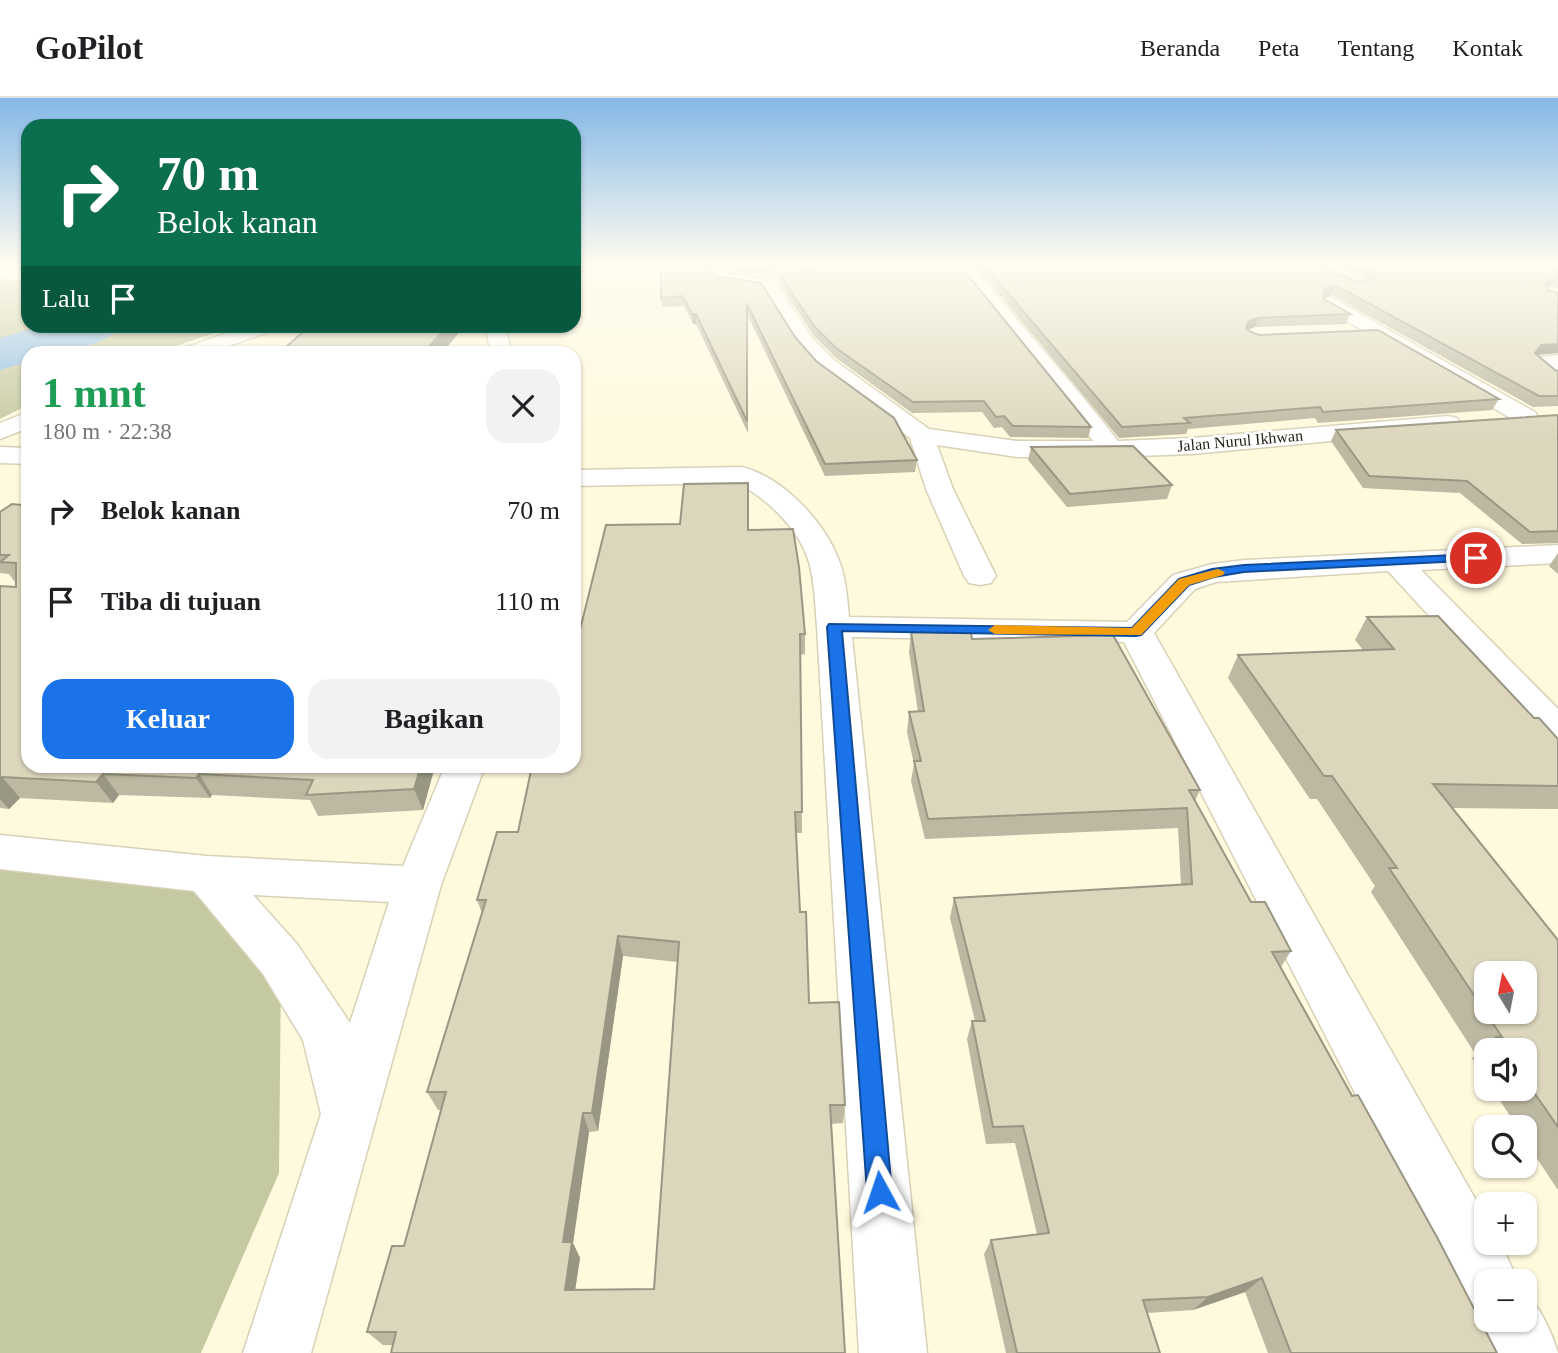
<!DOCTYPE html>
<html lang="id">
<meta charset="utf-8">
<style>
:root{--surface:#fff;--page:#f2f2f2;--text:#202124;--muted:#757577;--line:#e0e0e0;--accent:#1a73e8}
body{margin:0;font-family:Georgia,serif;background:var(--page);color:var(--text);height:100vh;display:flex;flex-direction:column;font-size:26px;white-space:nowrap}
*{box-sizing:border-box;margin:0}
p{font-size:23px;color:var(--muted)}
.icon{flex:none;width:38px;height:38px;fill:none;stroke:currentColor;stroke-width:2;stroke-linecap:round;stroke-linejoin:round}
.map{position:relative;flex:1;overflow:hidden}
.side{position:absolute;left:21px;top:248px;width:560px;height:427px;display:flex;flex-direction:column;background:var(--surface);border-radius:21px;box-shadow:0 2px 5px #0004}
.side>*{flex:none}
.top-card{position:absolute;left:21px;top:21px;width:560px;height:214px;border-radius:21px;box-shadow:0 2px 5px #0004;background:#0b6e4f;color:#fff;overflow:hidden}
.needle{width:46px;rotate:350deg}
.controls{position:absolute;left:1474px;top:863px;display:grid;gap:14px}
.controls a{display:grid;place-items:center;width:63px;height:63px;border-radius:14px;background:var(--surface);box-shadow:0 2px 5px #0004;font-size:35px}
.pin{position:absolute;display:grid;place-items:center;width:60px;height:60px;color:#fff;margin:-30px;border:4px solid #fff;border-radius:50%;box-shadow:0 2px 7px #0007}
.me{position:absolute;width:77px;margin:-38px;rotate:355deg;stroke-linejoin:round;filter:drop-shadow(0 0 5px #0008)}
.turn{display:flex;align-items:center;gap:24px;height:147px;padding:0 21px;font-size:32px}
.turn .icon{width:91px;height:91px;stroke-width:2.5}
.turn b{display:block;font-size:49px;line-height:60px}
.then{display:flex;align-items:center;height:66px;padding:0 21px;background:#0003;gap:14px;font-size:26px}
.round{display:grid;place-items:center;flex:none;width:74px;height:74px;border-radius:21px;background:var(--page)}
.head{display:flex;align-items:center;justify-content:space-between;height:119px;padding:0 21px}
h1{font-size:42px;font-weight:700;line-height:52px;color:#1e9e55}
.primary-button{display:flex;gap:14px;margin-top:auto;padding:14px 21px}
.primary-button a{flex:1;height:80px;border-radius:21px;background:var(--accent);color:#fff;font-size:28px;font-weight:700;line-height:80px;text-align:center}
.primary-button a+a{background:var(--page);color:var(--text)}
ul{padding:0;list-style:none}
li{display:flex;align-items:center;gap:21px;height:91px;padding:0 21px}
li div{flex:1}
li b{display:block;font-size:26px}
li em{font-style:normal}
header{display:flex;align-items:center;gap:42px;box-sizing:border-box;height:98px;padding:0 35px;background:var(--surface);border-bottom:2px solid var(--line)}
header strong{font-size:33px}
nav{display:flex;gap:38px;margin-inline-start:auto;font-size:24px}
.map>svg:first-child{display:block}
</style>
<header>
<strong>GoPilot</strong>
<nav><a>Beranda</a><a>Peta</a><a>Tentang</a><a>Kontak</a></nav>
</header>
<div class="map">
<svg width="1558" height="1255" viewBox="0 0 1558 1255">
<rect width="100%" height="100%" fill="#fff9de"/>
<path fill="#c5c9a1" d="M10 179 28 180V228H235L155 255 28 256V307L0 321V183Z
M0 748 151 755 281 870 279 1075 201 1255H0Z"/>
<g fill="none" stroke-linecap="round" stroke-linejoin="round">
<path fill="#8ebee5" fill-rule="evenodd" d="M42 228H120C104 251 54 256 28 256V264L0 272V240Z"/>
<g stroke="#d7d1b7" stroke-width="3">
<path id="minor" d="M701 166H718L729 176 775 183 812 240 834 262 929 331 1017 343H1093L1060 298 1013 244 954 166H971C1019 226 1071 282 1118 343L1192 340 1448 318 1457 320 1460 325 1457 330 1448 332 1192 356 1111 359H1017L937 347 953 391 996 478 991 485 980 487 969 485 964 478 926 391 910 340 818 272 797 248 763 192 718 185Z
M0 170 28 173V183L0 180Z
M1330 199 1535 314 1538 319 1535 324 1526 326 1517 324 1323 209 1321 205 1323 201Z
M248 228H276L273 232 207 256H175L178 252Z
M485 228H505L512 256H491Z
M1558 257V283L1550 281 1532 265 1535 260Z
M28 314V330L0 341V325Z
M0 349 28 350V366L0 365Z
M742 369C782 379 823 422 838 460 846 479 847 500 849 519L1127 524 1173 477 1212 466 1245 462 1558 447V465L1421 472 1558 611V647L1544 643 1388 473 1216 484 1195 491 1154 535 1486 1120V1144H1500L1518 1183H1486V1222H1524V1196C1538 1202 1554 1240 1558 1255H1489L1474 1222 1478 1212 1463 1206 1124 544 852 539 927 1255H859L817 529C815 508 815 485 809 464 800 432 767 400 737 385L574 388V372Z
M445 668H485L441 787 311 1255H243L321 1016 303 942 263 876 194 793 0 771V737L207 758 403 768ZM253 797 389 804 350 925 297 846Z"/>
</g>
<use href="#minor" fill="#fff" fill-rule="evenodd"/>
</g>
<path fill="#bcb8a2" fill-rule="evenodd" d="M721 166H959L1091 329 1088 340 1010 339 1002 329 994 330 982 314 912 315 836 260 814 238 780 186V177L814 171 815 169 813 166 749 176 729 171Z
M974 166H1316L1356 184H1368L1367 181 1333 166H1558V190L1550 188 1547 190 1558 255 1538 257 1555 272 1558 273V308L1533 309 1331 197 1324 199V201L1350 216 1346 226 1255 229 1248 232 1251 234 1499 301 1492 312 1318 325 1315 320 1188 331 1186 336 1119 340Z
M717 178 795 239 816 263 917 362 915 374 825 378 747 216 748 335 696 226H693L684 208 662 209 661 200Z
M1558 317V445L1522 446 1460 395 1363 390 1331 343 1336 332Z
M1031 349 1172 387 1167 401 1067 409 1028 362Z
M21 407 28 668H435L423 712 318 718 310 702 212 697 210 700 119 697 113 705 20 700 9 711 0 710V488L16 489V484L14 483 9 476 0 475V414Z
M748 432 805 536V556L800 557 802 735H796L800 814 809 905 845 1007 843 1025 831 1026 845 1255 383 1247 367 1234 404 1148 441 1012H438L427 994 482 815 477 802 518 734 574 668ZM623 858 677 864 654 1191 575 1192 580 1160 573 1145 589 1034 598 1033Z
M1558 455V476L1549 468Z
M1367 519 1534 620 1558 641V711L1452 710 1558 842V1092L1524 1041V1029H1517L1492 990H1524V952H1486V982L1472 960 1476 957 1371 794 1375 788 1317 701H1310L1228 580 1238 557 1363 552 1355 542Z
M911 534 972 541 1200 692 1195 703 1251 804 1291 853 1281 869 1497 1255H1268L1245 1194 1193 1212 1147 1215 1160 1255H1006L984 1156 991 1142 1037 1136 1015 1045 986 1046 967 941 972 923H975L950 820 954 800 1181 787 1178 730 925 741 911 683 914 666 907 634 909 614H918L909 554Z"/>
<path fill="#999684" d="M757 166H813L749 176V167Z
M1555 179 1550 188 1540 194 1545 185Z
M1335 187 1331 197 1321 200 1324 191Z
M692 216H696V226H693Z
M1258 220 1255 229 1246 232 1249 223Z
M448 228H465L441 256H422Z
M1558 246V255L1535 257 1529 265 1541 247Z
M421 668H435L423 712 414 691Z
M103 676 119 697 113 705 96 684Z
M199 676 212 697 210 700 196 680Z
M2 679 20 700 9 711 0 701V681Z
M618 838 623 858 598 1033 592 1015Z
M583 1015 589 1034 573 1145 580 1160 573 1206 565 1192 563 1144Z
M1262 1180 1245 1194 1193 1212 1208 1199Z"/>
<path fill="#dbd6bc" stroke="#999684" stroke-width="2" fill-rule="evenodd" d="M661 166H705L717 178 761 185 795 239 816 263 894 320 917 362 825 366 747 206V323L696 216H692L683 198 661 200Z
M818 166H959L1091 329 1013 328 1004 318 996 319 984 303 913 304 836 250 814 228 780 177 814 171Z
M983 166H1316L1356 184 1371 183 1375 178 1371 172 1356 166H1558V180L1555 179 1545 185 1547 192 1558 195V246L1541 247 1535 255 1555 272 1558 273V298H1539L1335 187 1324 191V201L1350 216 1258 220 1249 223 1246 230 1251 234 1259 237 1378 232 1499 301 1323 314 1320 309 1184 320 1190 325 1122 329Z
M310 228H448L422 256H278Z
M1558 317V433L1530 434 1467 383 1369 378 1336 332Z
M1133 348 1172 387 1070 396 1031 349Z
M748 385V432L793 431 799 469 805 536H800L802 714H795L800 814H806L809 905 839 904 845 1007H830L845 1255H391L396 1234H367L392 1148H404L446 994H427L486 802H477L497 734H518L532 668H574V556L606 427 680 426 684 386ZM618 838 679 844 654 1191 565 1192 572 1144H563L583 1015H592Z
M28 401V668H421L414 691 306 697 313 682 199 676 196 680 103 676 96 684 2 679 0 681V488L16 489V465L0 464 9 457H0V414L12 406 21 407Z
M1438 518 1534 620H1539L1558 641V688L1433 686 1558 842V1029L1524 980V952H1505L1496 939H1502L1389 770H1397L1332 678H1324L1238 557 1394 551 1367 519ZM1486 875H1524V914H1486Z
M911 534 971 535 972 541 1113 537 1200 692H1189L1251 804H1265L1291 853 1272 854 1352 998 1358 997 1438 1141 1497 1255H1291L1262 1180 1208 1199 1143 1202 1160 1255H1017L991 1142 1049 1135 1023 1028 993 1029 972 923H985L954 800 1192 786 1187 710 928 721 914 663H921L909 614 924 613Z"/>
<linearGradient id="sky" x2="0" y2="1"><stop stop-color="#84b8e7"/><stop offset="0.49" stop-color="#fffcf0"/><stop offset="1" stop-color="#fffcf0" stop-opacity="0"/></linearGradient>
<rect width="1558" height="341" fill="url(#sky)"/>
<path fill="#1a73e8" stroke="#114b97" stroke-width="2" d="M1476 456 1481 457V462L1244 474 1214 479 1189 487 1141 537 1136 538 842 533 892 1094 889 1102 880 1106 871 1102 867 1094 827 529 829 526 1132 530 1179 481 1212 471 1244 467Z"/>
<path fill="#f59e0b" d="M1218 471 1225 474 1223 477 1189 487 1141 537 995 536 988 532 995 527 1132 530 1179 481Z"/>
<g text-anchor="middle" stroke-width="5" stroke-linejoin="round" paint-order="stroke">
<g font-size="16" fill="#201e14" stroke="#fff">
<text transform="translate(1240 342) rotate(-5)" y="6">Jalan Nurul Ikhwan</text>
</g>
</g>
</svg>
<div class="controls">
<a><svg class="needle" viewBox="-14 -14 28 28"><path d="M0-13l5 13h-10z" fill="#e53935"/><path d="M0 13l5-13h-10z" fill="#757577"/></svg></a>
<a><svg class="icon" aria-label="sound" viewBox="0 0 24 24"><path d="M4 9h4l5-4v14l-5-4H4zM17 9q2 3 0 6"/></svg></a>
<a><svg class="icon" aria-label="search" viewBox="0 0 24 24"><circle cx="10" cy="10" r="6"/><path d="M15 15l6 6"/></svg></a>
<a>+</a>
<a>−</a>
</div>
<div class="pin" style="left:1476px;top:460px;background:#d93025"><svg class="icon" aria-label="arrive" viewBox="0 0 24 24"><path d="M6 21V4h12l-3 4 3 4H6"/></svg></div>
<svg class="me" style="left:880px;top:1094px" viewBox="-20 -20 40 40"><path d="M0-17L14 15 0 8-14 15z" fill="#1a73e8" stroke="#fff" stroke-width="4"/></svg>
<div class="top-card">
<div class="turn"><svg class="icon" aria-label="right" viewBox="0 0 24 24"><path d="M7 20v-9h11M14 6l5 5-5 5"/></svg><div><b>70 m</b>Belok kanan</div></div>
<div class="then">Lalu<svg class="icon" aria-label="arrive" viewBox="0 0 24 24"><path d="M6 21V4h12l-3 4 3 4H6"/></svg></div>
</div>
<section class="side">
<div class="head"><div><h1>1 mnt</h1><p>180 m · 22:38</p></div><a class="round"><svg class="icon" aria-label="close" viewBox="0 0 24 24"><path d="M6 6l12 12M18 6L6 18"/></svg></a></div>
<ul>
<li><svg class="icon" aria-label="right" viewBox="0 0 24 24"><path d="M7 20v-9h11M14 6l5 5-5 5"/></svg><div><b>Belok kanan</b></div><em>70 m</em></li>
<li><svg class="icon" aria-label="arrive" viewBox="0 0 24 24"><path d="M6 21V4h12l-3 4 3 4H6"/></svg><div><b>Tiba di tujuan</b></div><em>110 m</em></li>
</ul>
<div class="primary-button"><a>Keluar</a><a>Bagikan</a></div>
</section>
</div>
